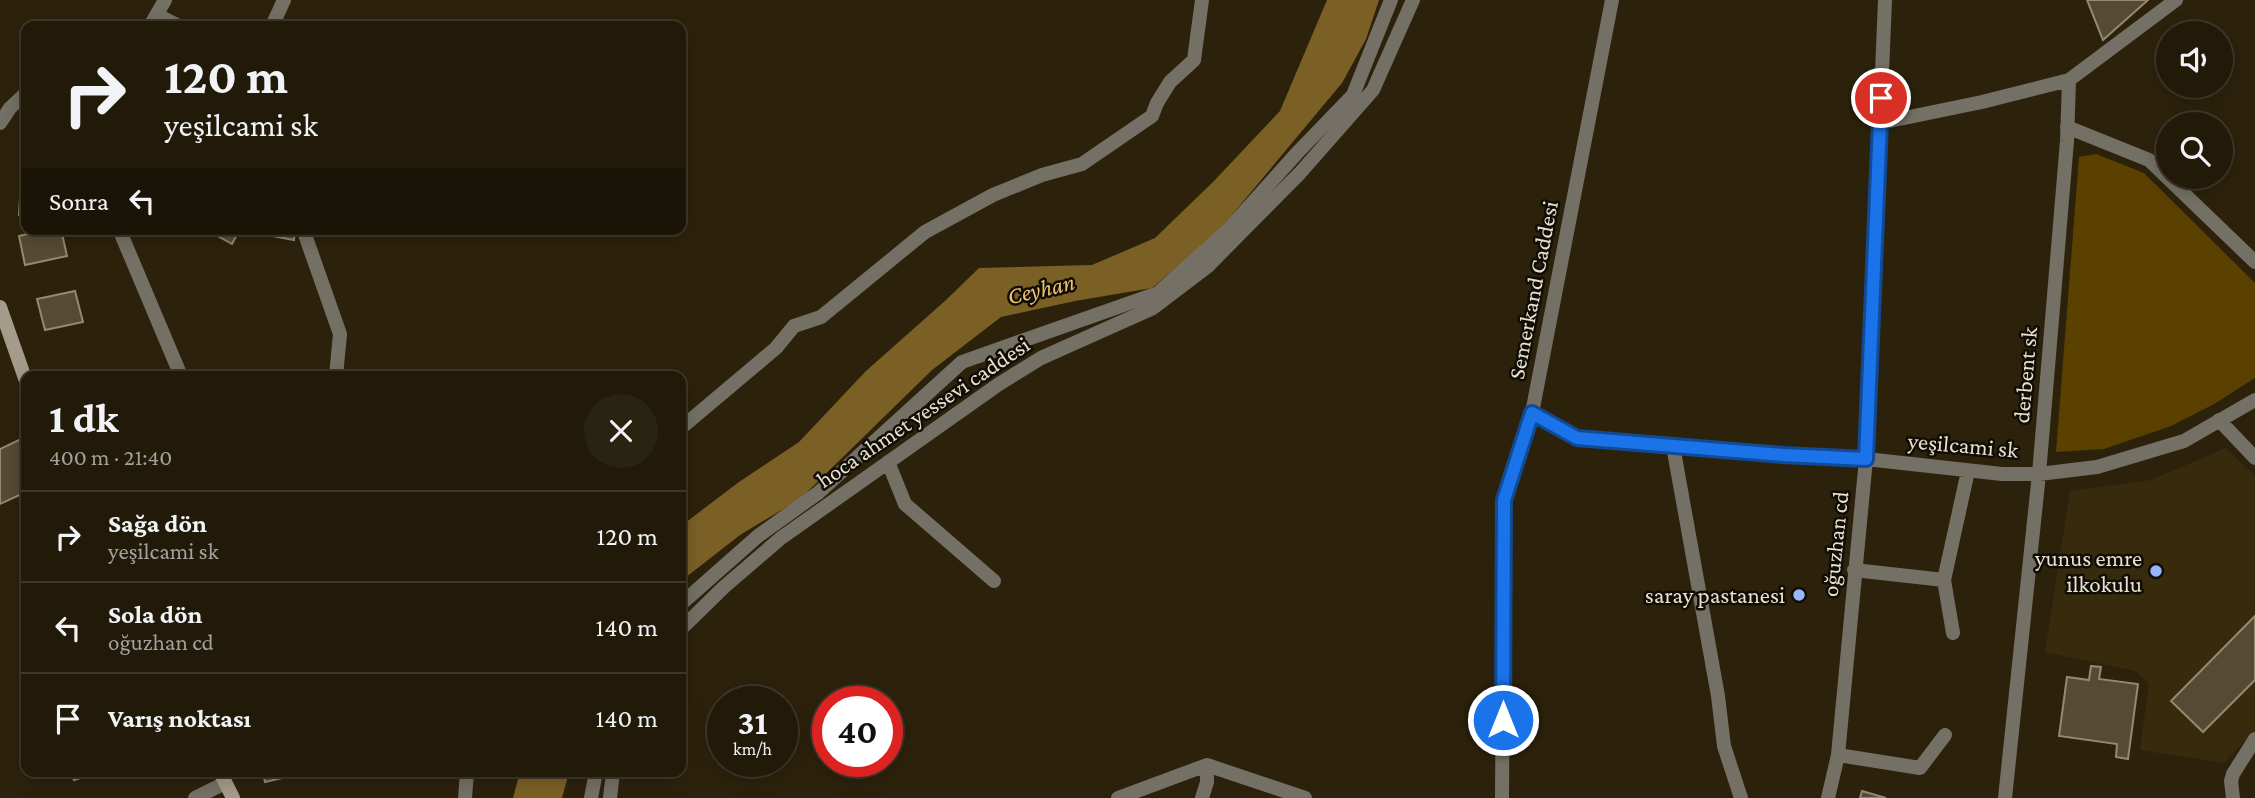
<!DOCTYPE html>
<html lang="tr">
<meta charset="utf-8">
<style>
:root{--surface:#211a09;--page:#292312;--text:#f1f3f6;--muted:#a2a19c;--line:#3e382a}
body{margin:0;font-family:"Crimson Pro",serif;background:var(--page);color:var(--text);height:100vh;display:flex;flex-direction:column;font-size:26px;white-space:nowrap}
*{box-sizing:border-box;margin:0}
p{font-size:23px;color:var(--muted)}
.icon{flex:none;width:38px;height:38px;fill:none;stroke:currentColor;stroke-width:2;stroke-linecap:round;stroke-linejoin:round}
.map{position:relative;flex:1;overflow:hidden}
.panel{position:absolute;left:21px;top:371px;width:665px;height:406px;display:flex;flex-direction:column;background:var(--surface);border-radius:14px;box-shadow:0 4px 18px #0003,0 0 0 2px var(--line)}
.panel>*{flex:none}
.guide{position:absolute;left:21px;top:21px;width:665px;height:214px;border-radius:14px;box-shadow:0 4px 18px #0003,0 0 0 2px var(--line);background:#211a09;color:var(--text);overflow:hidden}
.controls{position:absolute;left:2156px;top:21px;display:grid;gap:14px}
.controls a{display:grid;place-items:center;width:77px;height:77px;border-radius:50%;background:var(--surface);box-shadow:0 4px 18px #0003,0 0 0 2px var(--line);font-size:35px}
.speed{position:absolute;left:707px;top:686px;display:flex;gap:14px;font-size:35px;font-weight:700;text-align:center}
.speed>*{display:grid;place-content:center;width:91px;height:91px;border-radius:50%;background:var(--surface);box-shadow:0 4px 18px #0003,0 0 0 2px var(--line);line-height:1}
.speed small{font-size:18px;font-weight:400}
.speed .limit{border:10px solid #d22;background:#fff;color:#111}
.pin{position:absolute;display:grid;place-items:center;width:60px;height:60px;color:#fff;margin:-30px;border:4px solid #fff;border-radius:50%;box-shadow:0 2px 7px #0007}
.me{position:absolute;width:77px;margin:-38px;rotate:0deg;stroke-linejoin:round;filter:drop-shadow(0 0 5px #0008)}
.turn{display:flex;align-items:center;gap:24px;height:147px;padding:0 28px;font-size:32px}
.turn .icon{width:91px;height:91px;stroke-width:2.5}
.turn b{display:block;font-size:49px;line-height:60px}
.then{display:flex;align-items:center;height:66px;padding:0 28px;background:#0003;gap:14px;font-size:26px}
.round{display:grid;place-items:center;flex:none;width:74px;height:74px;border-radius:37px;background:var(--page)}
.head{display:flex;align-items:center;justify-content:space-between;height:119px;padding:0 28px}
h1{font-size:42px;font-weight:700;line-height:52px}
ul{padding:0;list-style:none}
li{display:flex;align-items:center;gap:21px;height:91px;padding:0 28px;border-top:2px solid var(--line)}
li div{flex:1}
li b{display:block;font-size:26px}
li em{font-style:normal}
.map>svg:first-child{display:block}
</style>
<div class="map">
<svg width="2255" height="798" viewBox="0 0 2255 798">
<rect width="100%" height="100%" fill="#2c220c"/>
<path fill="#382b0d" d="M2226 448 2255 476V730L2224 763 2140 750 2149 683 2135 671 2045 652 2070 491 2151 480Z"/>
<path fill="#5a4100" d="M2096 154 2144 173 2255 283V378L2214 404 2171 426 2104 449 2056 452 2079 157Z"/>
<path fill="#7b6026" d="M1327 0H1379L1366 39 1342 83 1216 234 1152 288 1075 301 1001 317 932 370 800 499 740 535 681 581V526L739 482 799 442 866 371 946 300 979 268 1092 265 1155 238 1213 182 1280 111Z
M520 772H569L562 798H513Z"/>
<path fill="#554a33" stroke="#958870" stroke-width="2" d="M2087 0H2148L2103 40Z
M22 162H26V215H19Z
M49 229H61L67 256 25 265 19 236Z
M205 229H240L232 244Z
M268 229H295L294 240 267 235Z
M75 291 83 322 45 330 37 299Z
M21 439 26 450V492L0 504V449Z
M2255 616V680L2203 732 2171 701Z
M2091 666 2101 667 2099 679 2138 684 2128 759 2116 757 2117 744 2059 736 2067 677 2089 680Z
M71 772H100L74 780Z
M263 772H294L295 775 265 782Z
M1862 791 1886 798H1860Z"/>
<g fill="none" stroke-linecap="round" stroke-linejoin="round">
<path stroke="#757065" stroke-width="14" d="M681 604 758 536 818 493 962 362 1158 293 1228 230 1297 153 1353 95 1391 0
M591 798 596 772"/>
<path stroke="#757065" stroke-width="14" d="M157 15 179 26
M150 26 165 0
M272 26 284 0
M0 123 10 108 26 93
M1880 123 1982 102 2069 80 2176 0
M2067 127 2149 160 2255 262
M119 229 181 376
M303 229 340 334 336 376
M1532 413 1577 438 1805 457 1866 459 2002 474H2039L2097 467 2184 441 2255 400
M2219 420 2255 458
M681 428 776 348 794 326 821 317 925 232 993 195 1042 175 1082 164 1152 116 1157 103 1170 82 1194 60 1202 0
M1673 446 1718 696 1724 746 1741 798
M888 462 905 504 994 581
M1854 570 1944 580 1968 471
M1944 580 1953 633
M681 629 724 587 781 538 999 384 1041 358 1153 308 1207 267 1300 173 1373 90 1413 0
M1838 755 1920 768 1945 735
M1207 765 1305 798
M195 798 225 783
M465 798 467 772
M610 798 613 772
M1118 798 1207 765
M1202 798 1207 782V765
M1828 798 1838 755 1866 459 1885 0
M2005 798 2039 474 2067 141 2069 80
M2233 798 2231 781 2233 774 2255 739"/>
<path stroke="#757065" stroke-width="14" d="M1502 798 1504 500 1532 413 1612 0"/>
<path stroke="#a49b8a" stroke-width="14" d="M0 307 26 381
M220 772 233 798"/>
</g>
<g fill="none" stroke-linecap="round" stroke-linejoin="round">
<g stroke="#114b97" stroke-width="18">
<path id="route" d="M1503 720 1504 500 1532 413 1577 438 1783 455 1866 459 1881 98"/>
</g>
<use href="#route" stroke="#1a73e8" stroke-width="12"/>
</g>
<g fill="#94b7fd" stroke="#110c04" stroke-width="2.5">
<circle cx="2156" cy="571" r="7"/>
<circle cx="1799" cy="595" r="7"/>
</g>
<g text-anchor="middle" stroke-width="5" stroke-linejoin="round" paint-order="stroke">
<g font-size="23" fill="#e7e0d3" stroke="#110c04">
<text transform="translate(1533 290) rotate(-79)" y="8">Semerkand Caddesi</text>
<text transform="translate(2025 375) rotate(-85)" y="8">derbent sk</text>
<text transform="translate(923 412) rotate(-34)" y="8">hoca ahmet yessevi caddesi</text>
<text transform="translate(1963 445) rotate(5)" y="8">yeşilcami sk</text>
<text transform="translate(1835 544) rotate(-84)" y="8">oğuzhan cd</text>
</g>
<g font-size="23" fill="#e7e0d3" stroke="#110c04" text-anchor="end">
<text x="2142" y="566">yunus emre<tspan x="2142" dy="26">ilkokulu</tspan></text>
<text x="1785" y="603">saray pastanesi</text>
</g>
<g font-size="24" font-style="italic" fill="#edc470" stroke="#110c04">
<text transform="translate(1041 289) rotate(-13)" y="8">Ceyhan</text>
</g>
</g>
</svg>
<div class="controls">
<a><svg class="icon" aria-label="sound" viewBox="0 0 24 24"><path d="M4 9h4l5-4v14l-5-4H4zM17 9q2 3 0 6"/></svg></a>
<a><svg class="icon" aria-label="search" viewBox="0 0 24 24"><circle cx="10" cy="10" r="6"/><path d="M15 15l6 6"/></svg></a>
</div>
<div class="speed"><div>31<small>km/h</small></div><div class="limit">40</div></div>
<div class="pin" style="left:1881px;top:98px;background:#d93025"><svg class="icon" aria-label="arrive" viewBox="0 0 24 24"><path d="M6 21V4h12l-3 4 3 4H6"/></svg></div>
<svg class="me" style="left:1503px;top:720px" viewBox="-20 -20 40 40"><circle r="17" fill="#1a73e8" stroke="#fff" stroke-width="3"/><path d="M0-11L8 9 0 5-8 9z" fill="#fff"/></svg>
<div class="guide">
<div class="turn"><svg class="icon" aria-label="right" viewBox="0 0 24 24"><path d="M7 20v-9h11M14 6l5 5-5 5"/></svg><div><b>120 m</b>yeşilcami sk</div></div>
<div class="then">Sonra<svg class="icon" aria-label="left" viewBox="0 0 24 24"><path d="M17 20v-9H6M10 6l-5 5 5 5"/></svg></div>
</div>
<section class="panel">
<div class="head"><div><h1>1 dk</h1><p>400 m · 21:40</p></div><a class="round"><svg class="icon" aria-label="close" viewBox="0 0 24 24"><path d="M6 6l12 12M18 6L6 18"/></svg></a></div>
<ul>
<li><svg class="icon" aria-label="right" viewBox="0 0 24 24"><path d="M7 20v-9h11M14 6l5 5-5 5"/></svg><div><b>Sağa dön</b><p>yeşilcami sk</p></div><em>120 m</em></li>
<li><svg class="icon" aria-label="left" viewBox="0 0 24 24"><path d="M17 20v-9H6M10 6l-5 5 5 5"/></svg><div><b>Sola dön</b><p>oğuzhan cd</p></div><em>140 m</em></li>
<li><svg class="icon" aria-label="arrive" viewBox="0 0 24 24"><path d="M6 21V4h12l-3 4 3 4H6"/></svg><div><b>Varış noktası</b></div><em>140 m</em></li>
</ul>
</section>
</div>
